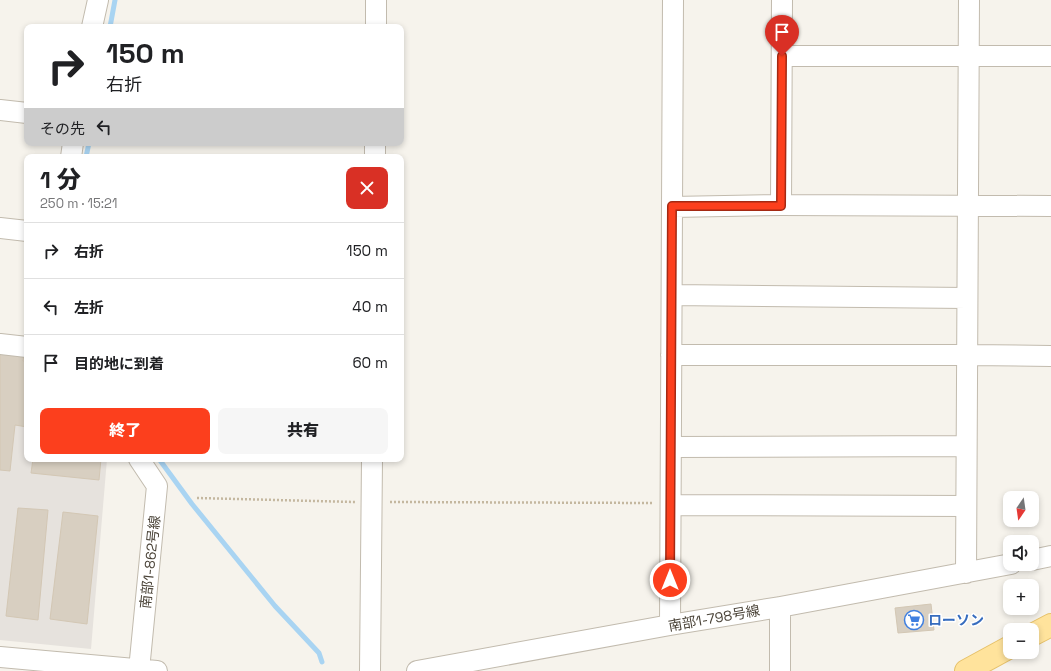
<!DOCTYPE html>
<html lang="ja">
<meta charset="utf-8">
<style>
:root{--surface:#fff;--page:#f6f6f6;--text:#202124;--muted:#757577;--line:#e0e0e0;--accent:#fc3f1d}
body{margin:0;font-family:"Space Grotesk","Noto Sans JP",sans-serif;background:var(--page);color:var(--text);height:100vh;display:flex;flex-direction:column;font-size:15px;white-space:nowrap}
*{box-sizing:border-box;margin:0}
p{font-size:13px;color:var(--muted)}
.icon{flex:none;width:22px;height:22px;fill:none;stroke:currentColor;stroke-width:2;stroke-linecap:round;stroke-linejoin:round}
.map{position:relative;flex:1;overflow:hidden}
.side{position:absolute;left:24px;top:154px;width:380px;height:308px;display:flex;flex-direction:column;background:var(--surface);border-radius:8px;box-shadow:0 2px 6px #0003}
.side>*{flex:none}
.top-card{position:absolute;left:24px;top:24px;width:380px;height:122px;border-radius:8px;box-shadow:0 2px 6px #0003;background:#fff;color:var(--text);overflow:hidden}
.needle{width:26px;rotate:193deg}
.fabs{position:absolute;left:1003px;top:491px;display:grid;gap:8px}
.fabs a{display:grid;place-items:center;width:36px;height:36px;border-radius:8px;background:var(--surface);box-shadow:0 2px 6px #0003;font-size:20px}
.pin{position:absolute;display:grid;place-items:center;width:34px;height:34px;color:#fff;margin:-41px -17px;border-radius:50% 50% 50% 0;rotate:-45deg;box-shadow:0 0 4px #0007}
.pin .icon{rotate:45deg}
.me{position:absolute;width:44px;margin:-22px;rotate:0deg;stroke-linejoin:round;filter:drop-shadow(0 0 3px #0008)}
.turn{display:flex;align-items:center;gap:14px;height:84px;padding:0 16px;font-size:18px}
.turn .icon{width:52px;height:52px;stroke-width:2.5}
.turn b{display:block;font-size:28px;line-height:34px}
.then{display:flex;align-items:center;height:38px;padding:0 16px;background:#0003;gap:8px;font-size:15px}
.round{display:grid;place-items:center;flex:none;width:42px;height:42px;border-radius:8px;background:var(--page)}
.head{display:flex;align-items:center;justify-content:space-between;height:68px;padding:0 16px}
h1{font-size:24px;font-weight:800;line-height:30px}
.cta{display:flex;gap:8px;margin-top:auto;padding:8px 16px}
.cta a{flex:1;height:46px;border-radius:8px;background:var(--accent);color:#fff;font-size:16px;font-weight:800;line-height:46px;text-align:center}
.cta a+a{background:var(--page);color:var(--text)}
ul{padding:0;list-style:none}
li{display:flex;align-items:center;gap:12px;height:56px;padding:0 16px;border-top:1px solid var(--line)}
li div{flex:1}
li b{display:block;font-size:15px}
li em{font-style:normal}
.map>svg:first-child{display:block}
</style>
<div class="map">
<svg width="1051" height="671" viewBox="0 0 1051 671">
<rect width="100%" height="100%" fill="#f6f3ec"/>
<path fill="#e6e2dd" d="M0 352 27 355V459H107L91 649 0 640Z"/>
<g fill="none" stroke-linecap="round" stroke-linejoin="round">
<path stroke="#a9d4f2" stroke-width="5" d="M110 27 115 0
M86 157 89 143
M159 459 192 504 275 606 319 653 322 662"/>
</g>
<path fill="#d8cfc1" stroke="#d3c7b4" d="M0 354 24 356 23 361H27V427L15 425 10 471 0 470Z
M33 459H101L99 480 31 473Z
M18 508 48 510 38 620 6 616Z
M63 512 98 516 87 624 50 619Z
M931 604 934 630 898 633 895 608Z"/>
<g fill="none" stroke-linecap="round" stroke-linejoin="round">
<g stroke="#c2bbae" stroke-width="22">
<path id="minor" d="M92 27 98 0
M376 27V0
M782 56H1051
M0 110 27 113
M71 157 73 143
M375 157V143
M781 205 782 0
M672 207 781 205 1051 206
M0 228 27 231
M672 295 967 298
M0 344 27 347
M671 355H967L1051 356
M671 447 966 446
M139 459 157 486 139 670
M671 505 966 506
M1032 560 1051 556
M966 573 969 0
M670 625 673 0
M0 657 157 671
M370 671 372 459
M417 671 670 625 780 607 1011 564
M780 671V607"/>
</g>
<g stroke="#e6c16a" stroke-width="24">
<path id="major" d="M1032 635 1051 625
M966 671 1010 647"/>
</g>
<path stroke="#c4b79f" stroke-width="2.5" stroke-dasharray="2 2" stroke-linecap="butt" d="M197 498 355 502
M390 502 653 503"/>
<use href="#minor" stroke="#fff" stroke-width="20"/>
<use href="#major" stroke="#ffe39c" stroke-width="22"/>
</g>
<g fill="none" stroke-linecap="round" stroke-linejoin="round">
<g stroke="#a42913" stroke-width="10">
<path id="route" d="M670 580 672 206H781L782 56"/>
</g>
<use href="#route" stroke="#fc3f1d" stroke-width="7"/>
</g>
<defs>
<g id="supermarket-ring" transform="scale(1)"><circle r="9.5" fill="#fff" stroke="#3f7fe0" stroke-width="1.5"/><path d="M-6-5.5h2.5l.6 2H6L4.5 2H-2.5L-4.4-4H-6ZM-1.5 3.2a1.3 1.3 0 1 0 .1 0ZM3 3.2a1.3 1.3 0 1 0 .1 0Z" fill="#3f7fe0"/></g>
</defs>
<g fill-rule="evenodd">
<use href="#supermarket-ring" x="914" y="620"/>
</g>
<g text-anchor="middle" stroke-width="3" stroke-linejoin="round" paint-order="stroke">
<g font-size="14" fill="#4b4439" stroke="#fff">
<text transform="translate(150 562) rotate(-84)" y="5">南部1-862号線</text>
<text transform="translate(714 618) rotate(-10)" y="5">南部1-798号線</text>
</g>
<g font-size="14" font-weight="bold" fill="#366cbe" stroke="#fff" text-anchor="start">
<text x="928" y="625">ローソン</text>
</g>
</g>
</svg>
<div class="fabs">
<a><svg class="needle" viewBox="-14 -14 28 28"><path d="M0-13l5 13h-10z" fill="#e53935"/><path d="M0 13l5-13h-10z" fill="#757577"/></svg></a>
<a><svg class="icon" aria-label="sound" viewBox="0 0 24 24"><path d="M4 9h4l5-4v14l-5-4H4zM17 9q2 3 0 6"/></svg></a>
<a>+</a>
<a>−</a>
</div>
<div class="pin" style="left:782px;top:56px;background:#d93025"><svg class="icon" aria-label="arrive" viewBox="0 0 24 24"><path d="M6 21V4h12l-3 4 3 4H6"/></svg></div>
<svg class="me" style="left:670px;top:580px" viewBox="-20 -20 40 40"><circle r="17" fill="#fc3f1d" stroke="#fff" stroke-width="3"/><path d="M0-11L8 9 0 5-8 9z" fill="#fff"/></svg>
<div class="top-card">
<div class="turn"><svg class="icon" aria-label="right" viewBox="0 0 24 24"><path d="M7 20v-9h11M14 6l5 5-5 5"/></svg><div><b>150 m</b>右折</div></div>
<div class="then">その先<svg class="icon" aria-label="left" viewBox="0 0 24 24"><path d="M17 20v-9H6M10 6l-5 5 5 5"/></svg></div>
</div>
<section class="side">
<div class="head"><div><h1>1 分</h1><p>250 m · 15:21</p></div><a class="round" style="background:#d93025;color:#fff"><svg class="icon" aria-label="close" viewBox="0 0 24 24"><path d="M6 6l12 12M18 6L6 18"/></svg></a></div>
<ul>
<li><svg class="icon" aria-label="right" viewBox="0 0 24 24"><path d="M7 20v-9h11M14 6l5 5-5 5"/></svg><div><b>右折</b></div><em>150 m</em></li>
<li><svg class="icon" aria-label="left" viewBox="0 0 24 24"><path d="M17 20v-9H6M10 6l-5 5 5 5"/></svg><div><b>左折</b></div><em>40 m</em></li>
<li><svg class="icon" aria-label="arrive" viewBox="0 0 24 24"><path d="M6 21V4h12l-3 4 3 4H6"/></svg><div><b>目的地に到着</b></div><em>60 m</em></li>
</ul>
<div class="cta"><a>終了</a><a>共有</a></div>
</section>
</div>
